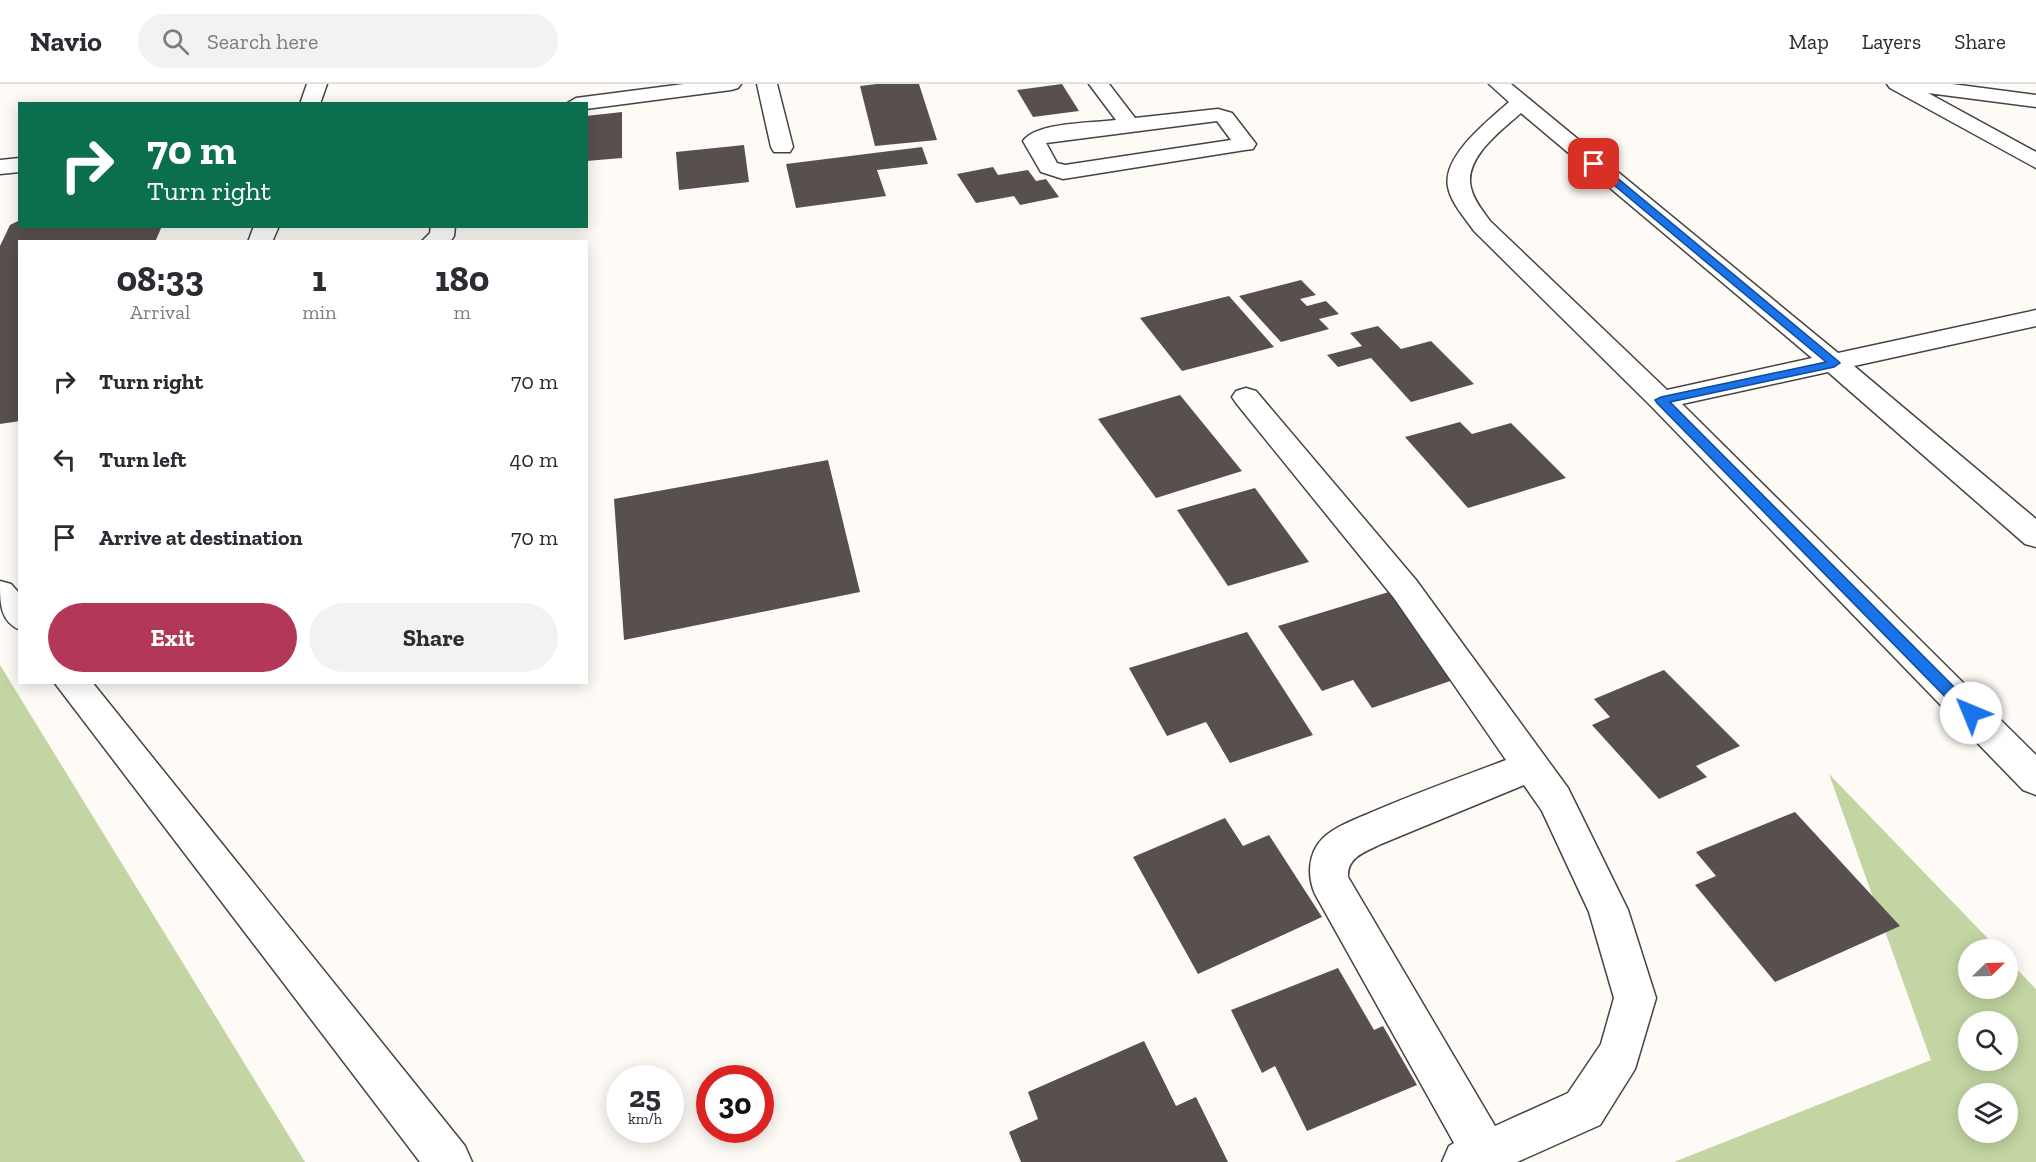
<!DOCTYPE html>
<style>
:root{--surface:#fff;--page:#f2f2f3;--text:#2b2b33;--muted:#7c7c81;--line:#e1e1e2;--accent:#b33756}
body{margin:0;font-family:"Zilla Slab",serif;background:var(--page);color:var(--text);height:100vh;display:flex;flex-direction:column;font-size:22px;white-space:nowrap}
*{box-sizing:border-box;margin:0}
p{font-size:20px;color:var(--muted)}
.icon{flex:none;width:33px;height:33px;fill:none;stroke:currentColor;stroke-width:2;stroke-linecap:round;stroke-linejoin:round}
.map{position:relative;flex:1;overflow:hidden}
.side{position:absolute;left:18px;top:156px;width:570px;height:444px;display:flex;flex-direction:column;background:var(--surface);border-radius:0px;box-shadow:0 3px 15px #0003}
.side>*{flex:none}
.hud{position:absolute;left:18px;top:18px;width:570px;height:126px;border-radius:0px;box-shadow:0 3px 15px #0003;background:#0b6e4f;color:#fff;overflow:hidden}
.needle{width:39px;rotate:67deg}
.fabs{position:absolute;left:1958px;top:855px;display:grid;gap:12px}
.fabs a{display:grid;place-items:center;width:60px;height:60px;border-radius:50%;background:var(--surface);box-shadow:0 3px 15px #0003;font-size:30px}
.speed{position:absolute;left:606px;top:981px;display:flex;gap:12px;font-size:30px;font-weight:700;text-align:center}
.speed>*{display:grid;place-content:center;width:78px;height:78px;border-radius:50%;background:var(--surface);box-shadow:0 3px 15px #0003;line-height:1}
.speed small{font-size:15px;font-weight:400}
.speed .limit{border:9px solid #d22;background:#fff;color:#111}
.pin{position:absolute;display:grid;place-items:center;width:51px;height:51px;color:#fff;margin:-26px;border-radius:12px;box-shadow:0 3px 9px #0006}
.me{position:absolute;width:66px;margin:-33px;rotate:315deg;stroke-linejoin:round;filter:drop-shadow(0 0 4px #0008)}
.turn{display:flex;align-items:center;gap:21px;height:126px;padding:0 30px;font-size:27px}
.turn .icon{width:78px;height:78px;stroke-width:2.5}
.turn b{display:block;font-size:42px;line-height:51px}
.eta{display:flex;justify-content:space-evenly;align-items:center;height:102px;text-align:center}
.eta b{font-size:36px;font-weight:700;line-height:42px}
.action{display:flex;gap:12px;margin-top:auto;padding:12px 30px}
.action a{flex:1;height:69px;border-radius:36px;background:var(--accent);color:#fff;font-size:24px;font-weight:700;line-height:69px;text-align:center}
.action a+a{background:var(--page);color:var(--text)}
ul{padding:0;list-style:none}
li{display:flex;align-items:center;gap:18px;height:78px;padding:0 30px}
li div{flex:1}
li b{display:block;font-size:22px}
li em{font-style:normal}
header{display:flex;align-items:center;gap:36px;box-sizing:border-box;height:84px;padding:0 30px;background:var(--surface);border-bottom:2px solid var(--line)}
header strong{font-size:28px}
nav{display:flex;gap:33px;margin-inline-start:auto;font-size:21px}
.search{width:420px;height:54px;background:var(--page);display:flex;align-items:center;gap:15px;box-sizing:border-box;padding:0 21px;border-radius:33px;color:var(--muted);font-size:22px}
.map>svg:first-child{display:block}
</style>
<header>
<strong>Navio</strong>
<div class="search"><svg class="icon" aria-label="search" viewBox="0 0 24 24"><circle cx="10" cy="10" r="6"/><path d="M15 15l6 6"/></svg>Search here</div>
<nav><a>Map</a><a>Layers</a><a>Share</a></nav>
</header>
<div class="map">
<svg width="2036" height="1078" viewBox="0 0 2036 1078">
<rect width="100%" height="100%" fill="#fefaf5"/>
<path fill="#c3d5a2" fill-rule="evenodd" d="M0 581 305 1078H0Z
M1829 690 1998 865 1968 866V904H2007V875L2036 905V1078H1674L1931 976ZM1968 938H2007V976H1968ZM1968 1010H2007V1048H1968Z"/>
<path fill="#58504e" d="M877 0H919L937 56 875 62 860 2Z
M1062 0 1079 27 1033 33 1017 6Z
M622 28V74L586 77V32Z
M744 61 749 98 679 106 676 68Z
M922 63 928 80 877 86 886 112 796 124 786 80Z
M993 83 998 91 1028 86 1036 97 1046 95 1059 113 1020 121 1014 112 976 119 957 90Z
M20 136V142H162L155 158H20V337L0 340V162L10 141Z
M1301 196 1316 211 1300 215 1307 222 1326 217 1339 230 1319 235 1329 245 1281 258 1239 212Z
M1229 212 1274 263 1182 287 1140 234Z
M1378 242 1401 265 1431 257 1474 300 1411 318 1371 274 1338 283 1327 271 1362 262 1350 249Z
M1180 311 1242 387 1156 414 1098 335Z
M1460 338 1472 350 1511 339 1566 394 1468 424 1405 353Z
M828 376 860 508 624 556 614 415Z
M1255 404 1309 478 1228 502 1177 426Z
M1392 507 1459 594 1372 624 1353 596 1322 607 1278 542Z
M1247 548 1313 651 1230 679 1206 638 1167 652 1129 584Z
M1664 586 1740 662 1696 682 1707 693 1659 715 1592 641 1610 633 1594 615Z
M1795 728 1900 842 1775 898 1695 801 1716 792 1696 768Z
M1225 734 1243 762 1269 751 1322 833 1198 890 1133 773Z
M1338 884 1374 946 1383 942 1417 1001 1307 1047 1275 982 1262 989 1231 926Z
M1144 957 1176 1022 1196 1013 1228 1078H1021L1009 1048 1038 1035 1028 1008Z"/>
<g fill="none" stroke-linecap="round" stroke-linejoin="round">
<g stroke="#444" stroke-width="3">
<path id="street" d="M307 0H327L320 20H300Z
M684 0H741L738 4 731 6 586 25V20H566L576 14Z
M757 0H777L793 63 790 68H774L771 63Z
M1089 0H1109L1135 34 1218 25 1232 29 1256 60 1253 65 1245 66 1063 95 1041 88 1023 57C1036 38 1093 39 1116 36ZM1217 37 1231 56 1065 81 1057 79 1046 59Z
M1489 0H1511L1838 269 2036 226V242L1854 282 2036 435V463L2025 460 1828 288 1682 320 2036 671V711L2023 706 1651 322 1474 147C1465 134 1451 119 1448 103 1442 72 1488 37 1509 18ZM1521 29 1812 274 1667 306 1490 137C1483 127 1474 117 1471 104 1463 74 1502 46 1521 29Z
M1887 0H1952L2036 11V23L1928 9 2036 68V84L1890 4Z
M20 74V88L0 90V76Z
M254 142H279L272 158H248Z
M431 142H455L454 152 450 158H421L430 149Z
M1246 304 1256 307 1416 496 1568 704 1628 826 1656 914 1635 985 1600 1041 1517 1078H1442L1449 1062 1454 1059 1315 810C1307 792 1308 769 1323 754 1336 742 1356 735 1372 728 1416 709 1461 693 1506 676L1394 514 1236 319 1232 313 1236 307ZM1524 701 1542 727 1589 828 1614 914 1601 960 1568 1009 1495 1042 1348 793C1347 773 1365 768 1381 760Z
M0 497 11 500 20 510V546C0 537 0 520 0 497Z
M54 598H92L465 1062 472 1078H420Z"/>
</g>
<use href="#street" fill="#fff" fill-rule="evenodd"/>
</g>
<path fill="#1a73e8" stroke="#114b97" stroke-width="1.5" d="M1591 78H1598L1838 277 1840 279 1834 283 1670 318 1976 625 1978 629 1976 634H1966L1657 319 1655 316 1661 313 1826 278 1591 82Z"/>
</svg>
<div class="fabs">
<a><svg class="needle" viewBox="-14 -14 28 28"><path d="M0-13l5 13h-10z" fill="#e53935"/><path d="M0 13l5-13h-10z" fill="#7c7c81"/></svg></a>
<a><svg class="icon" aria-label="search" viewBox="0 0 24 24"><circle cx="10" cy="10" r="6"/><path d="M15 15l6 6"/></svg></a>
<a><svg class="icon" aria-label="layers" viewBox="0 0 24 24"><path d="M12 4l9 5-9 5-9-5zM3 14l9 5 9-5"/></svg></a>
</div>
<div class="speed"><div>25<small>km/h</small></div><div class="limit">30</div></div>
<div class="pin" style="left:1594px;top:80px;background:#d93025"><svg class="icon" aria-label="arrive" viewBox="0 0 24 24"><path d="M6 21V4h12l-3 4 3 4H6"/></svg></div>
<svg class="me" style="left:1971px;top:629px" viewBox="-20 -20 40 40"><circle r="19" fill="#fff"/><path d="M0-13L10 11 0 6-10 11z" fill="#1a73e8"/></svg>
<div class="hud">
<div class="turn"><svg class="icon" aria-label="right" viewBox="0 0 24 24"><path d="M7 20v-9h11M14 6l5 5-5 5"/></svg><div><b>70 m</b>Turn right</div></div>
</div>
<section class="side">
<div class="eta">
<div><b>08:33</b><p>Arrival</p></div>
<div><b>1</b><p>min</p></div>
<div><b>180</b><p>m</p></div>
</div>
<ul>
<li><svg class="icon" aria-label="right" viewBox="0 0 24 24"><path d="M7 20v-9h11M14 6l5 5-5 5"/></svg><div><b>Turn right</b></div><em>70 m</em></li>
<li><svg class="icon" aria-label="left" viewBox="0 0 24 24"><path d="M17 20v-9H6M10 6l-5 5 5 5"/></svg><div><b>Turn left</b></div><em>40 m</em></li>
<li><svg class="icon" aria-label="arrive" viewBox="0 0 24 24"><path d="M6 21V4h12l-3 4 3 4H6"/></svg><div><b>Arrive at destination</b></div><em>70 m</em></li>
</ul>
<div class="action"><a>Exit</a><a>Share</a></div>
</section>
</div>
